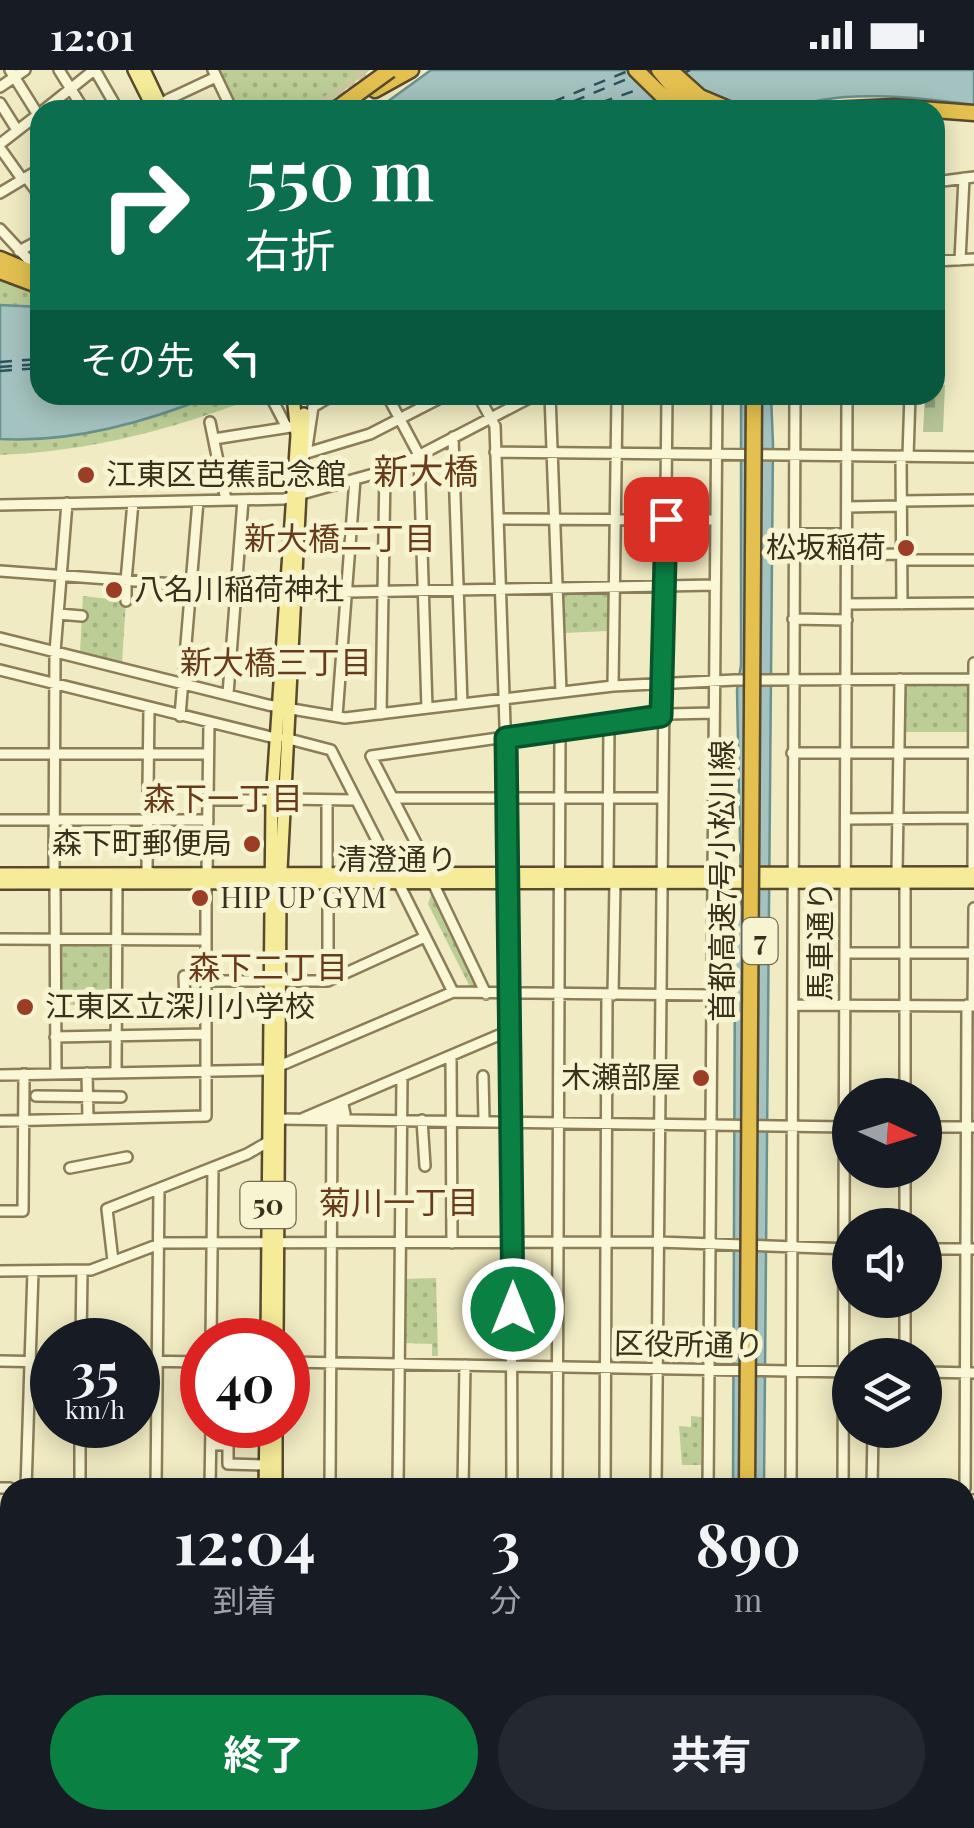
<!DOCTYPE html>
<html lang="ja">
<meta charset="utf-8">
<style>
:root{--surface:#171b24;--page:#242831;--text:#f1f3f6;--muted:#9ea1a6;--accent:#0b8043}
body{margin:0;font-family:"Playfair Display","Noto Sans JP",serif;background:var(--page);color:var(--text);height:100vh;display:flex;flex-direction:column;font-size:38px;white-space:nowrap}
*{box-sizing:border-box;margin:0}
p{font-size:32px;color:var(--muted)}
.icon{flex:none;width:55px;height:55px;fill:none;stroke:currentColor;stroke-width:2;stroke-linecap:round;stroke-linejoin:round}
.map{position:relative;flex:1;overflow:hidden}
.details{position:absolute;left:0px;top:1408px;width:975px;height:352px;display:flex;flex-direction:column;background:var(--surface);border-radius:30px 30px 0 0;box-shadow:0 5px 25px #0003}
.details>*{flex:none}
.banner{position:absolute;left:30px;top:30px;width:915px;height:305px;border-radius:30px;box-shadow:0 5px 25px #0003;background:#0b6e4f;color:#fff;overflow:hidden}
.needle{width:65px;rotate:94deg}
.tools{position:absolute;left:832px;top:1008px;display:grid;gap:20px}
.tools a{display:grid;place-items:center;width:110px;height:110px;border-radius:50%;background:var(--surface);box-shadow:0 5px 25px #0003;font-size:50px}
.speed{position:absolute;left:30px;top:1248px;display:flex;gap:20px;font-size:50px;font-weight:700;text-align:center}
.speed>*{display:grid;place-content:center;width:130px;height:130px;border-radius:50%;background:var(--surface);box-shadow:0 5px 25px #0003;line-height:1}
.speed small{font-size:25px;font-weight:400}
.speed .limit{border:15px solid #d22;background:#fff;color:#111}
.pin{position:absolute;display:grid;place-items:center;width:85px;height:85px;color:#fff;margin:-42px;border-radius:20px;box-shadow:0 5px 15px #0006}
.me{position:absolute;width:110px;margin:-55px;rotate:0deg;stroke-linejoin:round;filter:drop-shadow(0 0 8px #0008)}
.turn{display:flex;align-items:center;gap:35px;height:210px;padding:0 50px;font-size:45px}
.turn .icon{width:130px;height:130px;stroke-width:2.5}
.turn b{display:block;font-size:70px;line-height:85px}
.then{display:flex;align-items:center;height:95px;padding:0 50px;background:#0003;gap:20px;font-size:38px}
.eta{display:flex;justify-content:space-evenly;align-items:center;height:170px;text-align:center}
.eta b{font-size:60px;font-weight:700;line-height:70px}
.button{display:flex;gap:20px;margin-top:auto;padding:20px 50px}
.button a{flex:1;height:115px;border-radius:60px;background:var(--accent);color:#fff;font-size:40px;font-weight:700;line-height:115px;text-align:center}
.button a+a{background:var(--page);color:var(--text)}
.status{display:flex;justify-content:space-between;align-items:center;height:70px;padding:0 50px;background:var(--surface);direction:ltr}
.status svg{height:28px;fill:currentColor}
.map>svg:first-child{display:block}
</style>
<div class="status"><b>12:01</b><svg viewBox="0 0 49 12"><path d="M0 12V9h3v3zM5 12V6h3v6zM10 12V3h3v9zM15 12V0h3v12zM26 1h20v11H26zM47 4h2v5h-2z"/></svg></div>
<div class="map">
<svg width="974" height="1758" viewBox="0 0 974 1758">
<defs>
<pattern id="grass-dots" width="8" height="8" patternUnits="userSpaceOnUse" patternTransform="scale(2.5)"><rect width="8" height="8" fill="#bcce95"/><path d="M2 2h.1M6 6h.1" fill="none" stroke="#a2b180" stroke-width="1.8" stroke-linecap="round"/></pattern>
<pattern id="cemetery-stones" width="16" height="16" patternUnits="userSpaceOnUse" patternTransform="scale(2.5)"><rect width="16" height="16" fill="#b4c395"/><path d="M2 7V4a2 2 0 0 1 4 0v3zM10 15v-3a2 2 0 0 1 4 0v3z" fill="#939f79"/></pattern>
</defs>
<rect width="100%" height="100%" fill="#f0ebc2"/>
<path fill="url(#grass-dots)" d="M217 0H370L319 40H284L288 36 285 30 276 40H236Z
M0 208 38 223V237L0 235Z
M213 325H262C175 359 94 381 0 385V369C72 373 147 352 213 325Z
M610 523 609 561 563 563V524Z
M83 526 126 531 122 592 80 582Z
M902 614H969L970 662H903Z
M431 825H435L479 916 471 919 428 834Z
M61 873 113 875 112 934 61 935Z
M436 1208 438 1286H432V1274L404 1273V1209Z
M691 1346 702 1347 701 1395H682L679 1356 691 1357Z"/>
<path fill="url(#cemetery-stones)" d="M935 315H945L943 362H923L925 325H935Z"/>
<path fill="#a4c2bf" stroke="#6b918f" stroke-width="2.5" d="M431 0H974V35C923 28 836 17 788 40H376Z
M0 235 40 237V325H213C147 352 72 373 0 369Z
M741 325H771L773 374 764 1417H733L735 878V835L740 834 741 822 737 620 741 595Z"/>
<g fill="none" stroke-linecap="round" stroke-linejoin="round">
<path stroke="#2c535a" stroke-width="2.5" stroke-dasharray="12 10" stroke-linecap="butt" d="M681 4 690 0
M533 40 628 1
M553 40 634 6
M580 40 645 17
M0 292 40 289
M0 297 40 294
M0 301 40 298"/>
<path stroke="#ccc6a1" stroke-width="9" stroke-dasharray="9 4.5" stroke-linecap="butt" d="M314 40 367 0"/>
<g stroke="#8a7d58" stroke-width="14">
<path id="minor" d="M10 0 40 48
M59 0 84 40
M95 0 118 40
M213 0 232 40
M0 17 25 0
M0 33 17 60
M162 38 167 30 216 7
M44 40 94 0
M0 74 40 43
M0 78 22 109
M26 107 40 126
M935 112 974 107
M0 123 40 99
M0 159 38 200
M19 181 40 170
M960 190 964 108
M935 191 974 189
M270 325 286 356
M387 325 419 385 427 638
M478 325 495 356 510 805 512 1418
M550 325 561 622
M210 352 226 430
M453 367 462 634
M214 369 297 356
M310 382 370 364 446 325
M495 382 974 387
M306 384 313 337 333 325
M901 386 902 534
M908 386 910 325
M902 431 974 430
M0 435 284 429 395 398 535 325
M847 437 901 436
M498 449 716 450
M794 464H847
M847 485 902 484
M902 490H974
M0 501 295 523 715 515
M126 511 133 432
M126 531V516
M847 534 974 533
M58 544 82 546
M793 549 847 550
M0 568 268 635 345 648 613 616 735 610 974 609
M0 600 275 668
M613 616 617 325
M228 624 243 430
M149 639 147 799 152 804
M381 644 385 401
M180 646 198 431
M337 646 355 409
M285 668 331 680 395 806
M792 683H974
M0 684H208
M394 728H661
M283 729 355 730
M208 730H272
M327 731V806
M847 749 973 748
M0 750H208
M973 803 974 593
M54 804 55 582 67 433
M897 804 900 609
M608 805 609 653
M207 806 209 653
M433 806 371 686 669 644 714 643
M55 813 56 1004
M399 814 453 922
M328 815V911
M434 815 486 924
M0 869 206 870
M846 883H973
M184 906 185 932H206
M207 911H270
M279 911H328L425 867
M613 925 615 813
M793 935 974 936
M973 936 974 838
M55 967 205 964
M451 986 452 1173
M87 1003 88 1048
M116 1003 117 814
M0 1005 270 1000 453 922 711 925
M483 1006 484 1050
M905 1025V812
M36 1026 121 1027
M343 1035 345 1044 325 1043Z
M304 1048 511 960
M279 1049 846 1057
M422 1050 425 1096
M0 1051 206 1046V816
M925 1057H974
M70 1098 127 1087
M0 1141H23L24 1004
M905 1155V1100
M925 1179H974
M113 1191 107 1139 247 1084 268 1072
M0 1201 91 1200 162 1173 658 1172 850 1179
M81 1270 82 1202
M211 1270 213 1098
M905 1285V1230
M0 1291 52 1292
M138 1291 202 1292
M288 1292 850 1302
M925 1302 974 1303
M211 1375H228V1394L266 1395
M0 1418H10
M26 1418 33 1201
M80 1418V1355
M156 1418 159 1119
M210 1418 211 1355
M330 1418 332 1052
M398 1418 402 1008
M463 1418 465 1295
M557 1418 560 660
M605 1418 607 924
M656 1418 667 325
M708 1418 717 325
M791 1418 795 325
M843 1418 847 325
M872 1418 873 1360
M965 1418 967 935
M965 1430H974
M965 1491H974
M0 1656H10
M965 1657H974
M962 1750V1758
M78 1758V1750
M207 1758V1750
M326 1758V1750
M394 1758V1750
M460 1758V1750
M509 1758V1750
M553 1758V1750
M653 1758V1750
M705 1758V1750
M790 1758V1750
M841 1758V1750
M888 1758 889 1750"/>
</g>
<g stroke="#584a2d" stroke-width="16">
<path id="major" d="M134 0 154 40
M144 0 163 40
M281 800 304 344
M0 804 974 803
M0 813 974 812
M267 1270 272 730 297 365 293 325
M277 1270 280 828
M265 1418 266 1355
M276 1418V1355
M0 1543H10
M965 1544H974
M263 1750V1758"/>
</g>
<g stroke="#584a2d" stroke-width="19">
<path id="highway" d="M636 0 677 40
M659 0 692 40
M670 0 700 27 731 40
M375 20 411 0
M830 40 893 37 974 43
M0 189 40 206
M0 201 40 216
M758 1750V1758
M747 1758V1750"/>
</g>
<use href="#minor" stroke="#faf7d6" stroke-width="9"/>
<use href="#major" stroke="#f5eb98" stroke-width="11"/>
<use href="#highway" stroke="#e3c04f" stroke-width="14"/>
<g stroke="#584a2d" stroke-width="19" stroke-linecap="butt">
<path id="highway-bridge" d="M335 40 390 0
M747 1418 754 325"/>
</g>
<use href="#highway-bridge" stroke="#e3c04f" stroke-width="14"/>
</g>
<g fill="none" stroke-linecap="round" stroke-linejoin="round">
<g stroke="#07532c" stroke-width="25">
<path id="route" d="M513 1239 506 668 661 646 666 449"/>
</g>
<use href="#route" stroke="#0b8043" stroke-width="18"/>
</g>
<g fill="#9c3d26" stroke="#f7f4d2" stroke-width="4">
<circle cx="86" cy="405" r="10"/>
<circle cx="906" cy="478" r="10"/>
<circle cx="114" cy="520" r="10"/>
<circle cx="252" cy="774" r="10"/>
<circle cx="200" cy="828" r="10"/>
<circle cx="25" cy="937" r="10"/>
<circle cx="701" cy="1008" r="10"/>
</g>
<g text-anchor="middle" stroke-width="10" stroke-linejoin="round" paint-order="stroke">
<g fill="#f7f4d2" stroke="#736c53" stroke-width="2.5">
<rect x="742.5" y="848" width="35" height="46" rx="8"/>
<rect x="240.5" y="1112" width="55" height="46" rx="8"/>
</g>
<g font-size="28" font-weight="bold" fill="#3a311d">
<text x="760" y="881">7</text>
<text x="268" y="1145">50</text>
</g>
<g font-size="30" fill="#3a311d" stroke="#f7f4d2" text-anchor="start">
<text x="106" y="415">江東区芭蕉記念館</text>
<text x="886" y="488" text-anchor="end">松坂稲荷</text>
<text x="134" y="530">八名川稲荷神社</text>
<text x="232" y="784" text-anchor="end">森下町郵便局</text>
<text x="220" y="838">HIP UP GYM</text>
<text x="45" y="947">江東区立深川小学校</text>
<text x="681" y="1018" text-anchor="end">木瀬部屋</text>
</g>
<g font-size="30" fill="#3a311d" stroke="#f7f4d2">
<text x="397" y="800">清澄通り</text>
<text transform="translate(723 811) rotate(-90)" y="10">首都高速7号小松川線</text>
<text transform="translate(821 871) rotate(-90)" y="10">馬車通り</text>
<text transform="translate(689 1275) rotate(1)" y="10">区役所通り</text>
</g>
<g font-size="32" fill="#683b1b" stroke="#f7f4d2">
<text x="340" y="480">新大橋二丁目</text>
<text x="276" y="604">新大橋三丁目</text>
<text x="223" y="740">森下一丁目</text>
<text x="268" y="909">森下二丁目</text>
<text x="399" y="1144">菊川一丁目</text>
</g>
<g font-size="35" fill="#683b1b" stroke="#f7f4d2">
<text x="426" y="414">新大橋</text>
</g>
</g>
</svg>
<div class="tools">
<a><svg class="needle" viewBox="-14 -14 28 28"><path d="M0-13l5 13h-10z" fill="#e53935"/><path d="M0 13l5-13h-10z" fill="#9ea1a6"/></svg></a>
<a><svg class="icon" aria-label="sound" viewBox="0 0 24 24"><path d="M4 9h4l5-4v14l-5-4H4zM17 9q2 3 0 6"/></svg></a>
<a><svg class="icon" aria-label="layers" viewBox="0 0 24 24"><path d="M12 4l9 5-9 5-9-5zM3 14l9 5 9-5"/></svg></a>
</div>
<div class="speed"><div>35<small>km/h</small></div><div class="limit">40</div></div>
<div class="pin" style="left:666px;top:449px;background:#d93025"><svg class="icon" aria-label="arrive" viewBox="0 0 24 24"><path d="M6 21V4h12l-3 4 3 4H6"/></svg></div>
<svg class="me" style="left:513px;top:1239px" viewBox="-20 -20 40 40"><circle r="17" fill="#0b8043" stroke="#fff" stroke-width="3"/><path d="M0-11L8 9 0 5-8 9z" fill="#fff"/></svg>
<div class="banner">
<div class="turn"><svg class="icon" aria-label="right" viewBox="0 0 24 24"><path d="M7 20v-9h11M14 6l5 5-5 5"/></svg><div><b>550 m</b>右折</div></div>
<div class="then">その先<svg class="icon" aria-label="left" viewBox="0 0 24 24"><path d="M17 20v-9H6M10 6l-5 5 5 5"/></svg></div>
</div>
<section class="details">
<div class="eta">
<div><b>12:04</b><p>到着</p></div>
<div><b>3</b><p>分</p></div>
<div><b>890</b><p>m</p></div>
</div>
<div class="button"><a>終了</a><a>共有</a></div>
</section>
</div>
